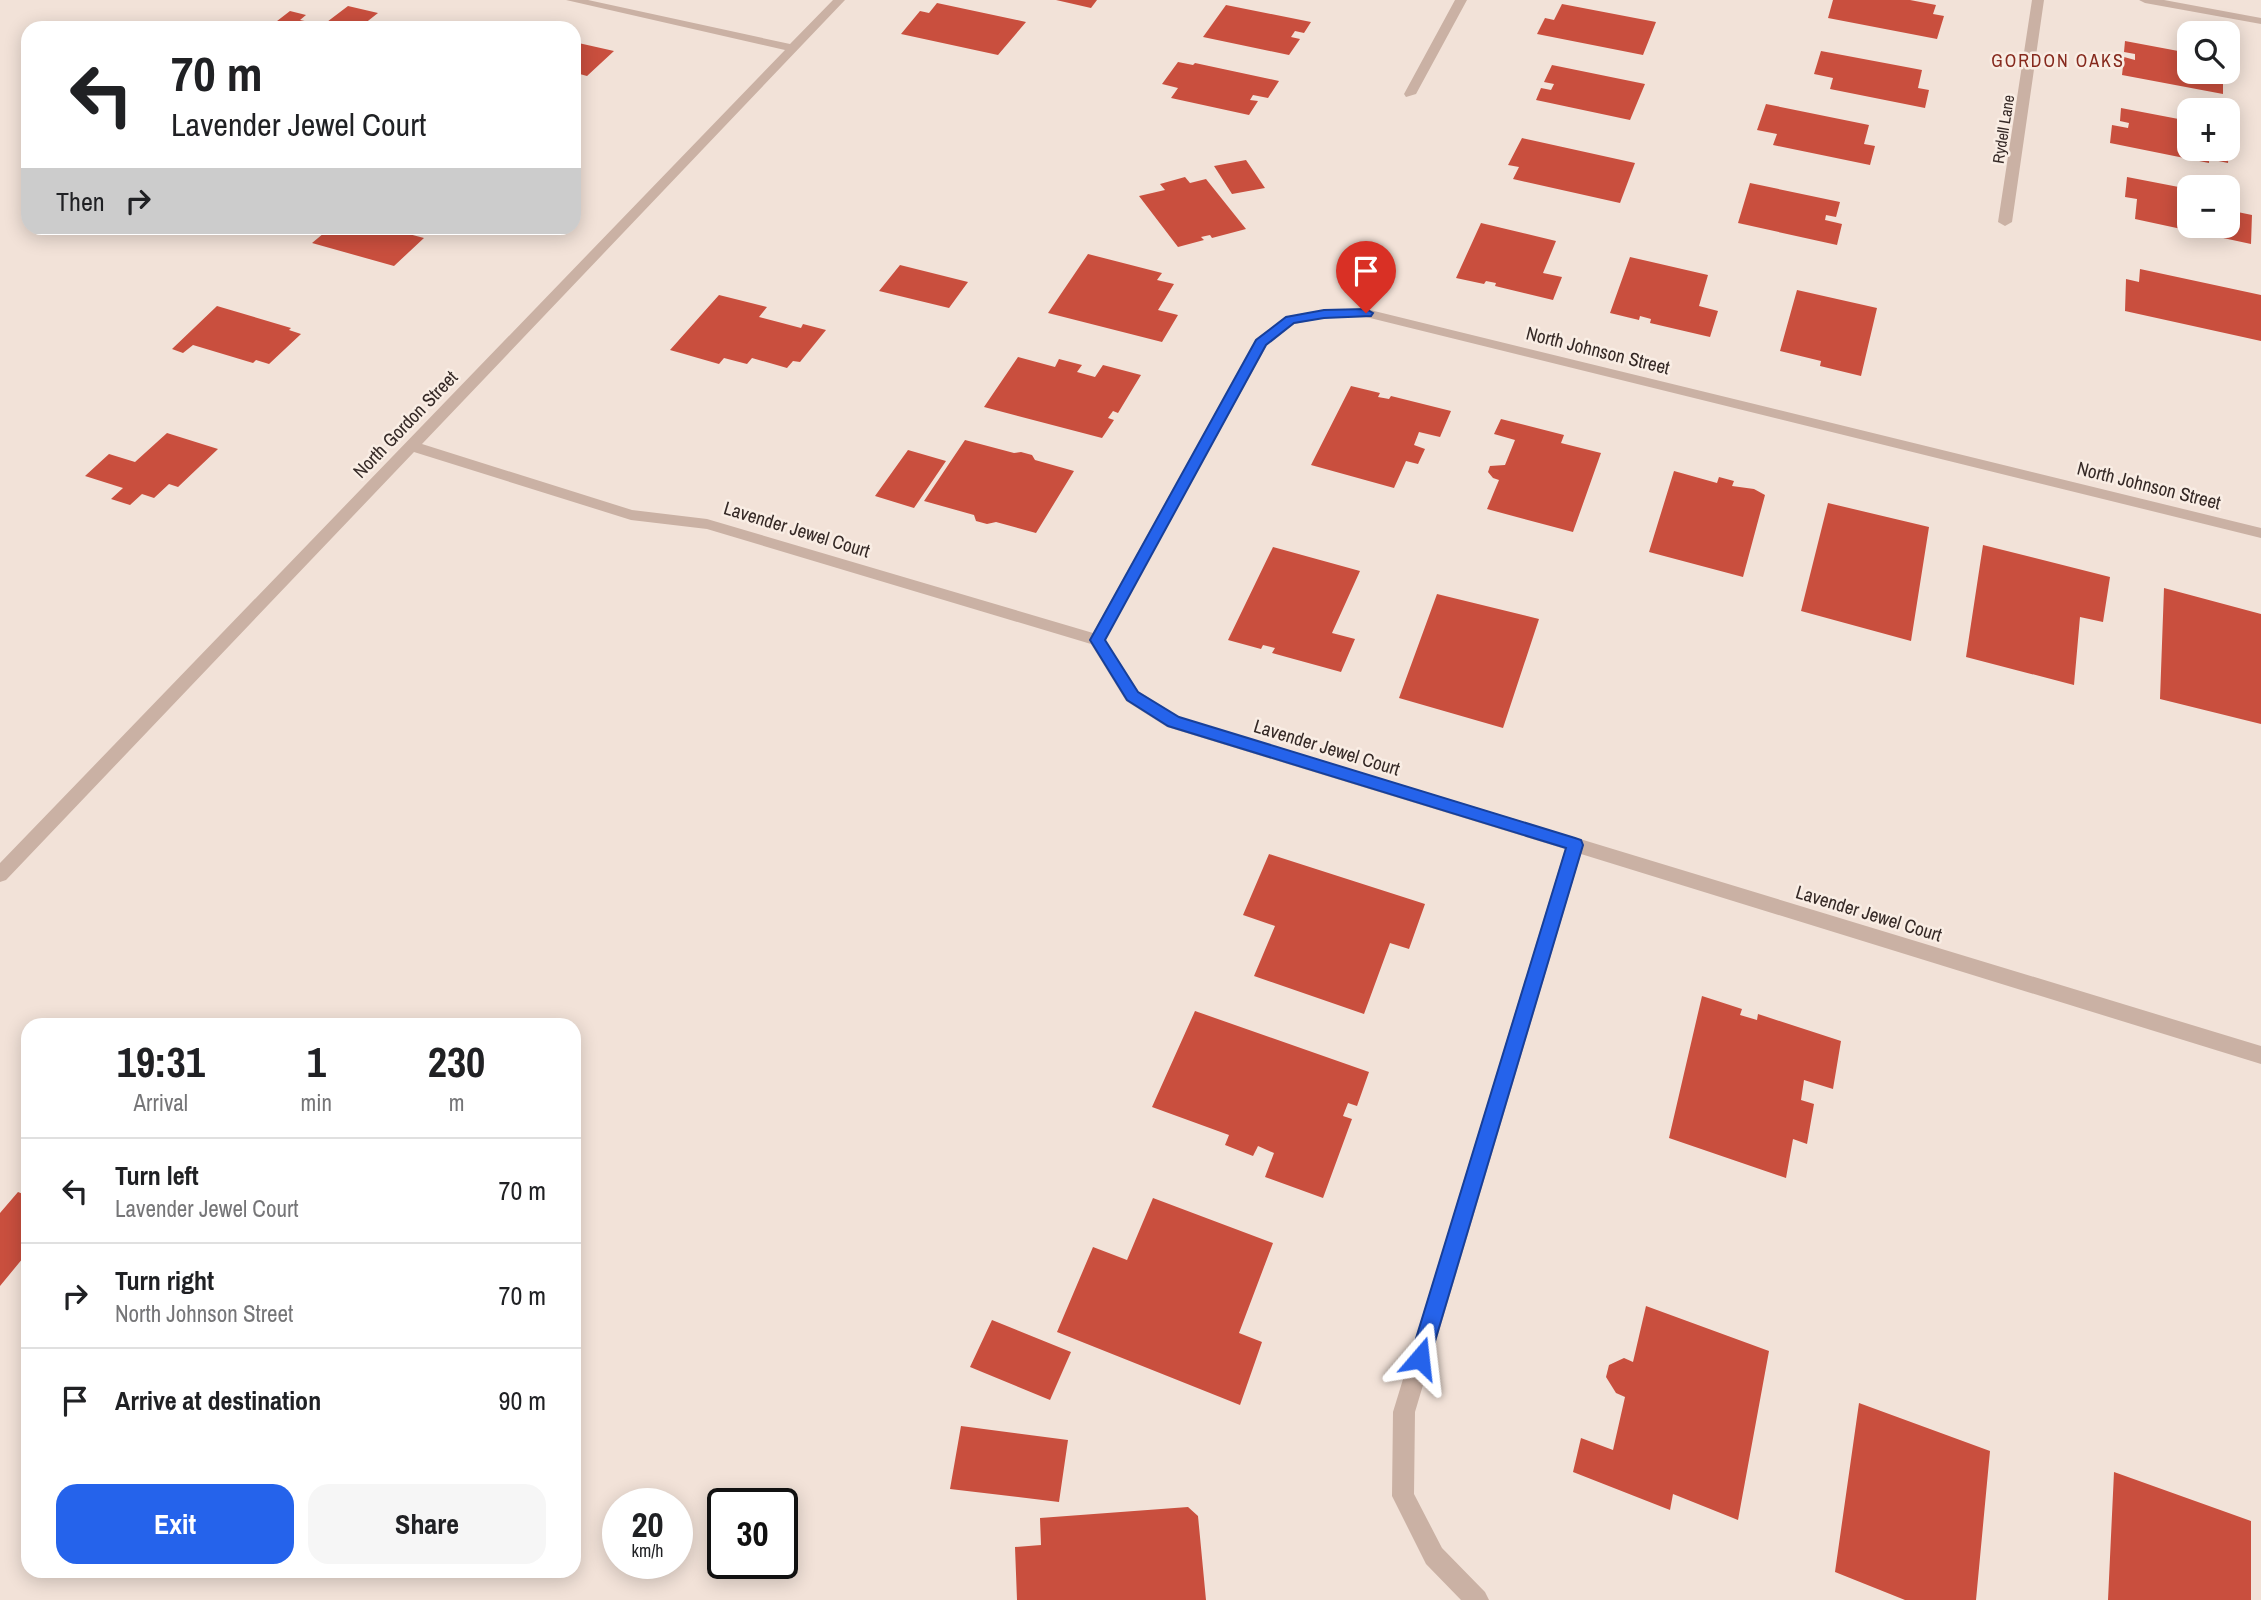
<!DOCTYPE html>
<meta charset="utf-8">
<style>
:root{--surface:#fff;--page:#f6f6f6;--text:#202124;--muted:#757577;--line:#e0e0e0;--accent:#2563eb}
body{margin:0;font-family:"Archivo Narrow",sans-serif;background:var(--page);color:var(--text);height:100vh;display:flex;flex-direction:column;font-size:26px;white-space:nowrap}
*{box-sizing:border-box;margin:0}
p{font-size:23px;color:var(--muted)}
.icon{flex:none;width:38px;height:38px;fill:none;stroke:currentColor;stroke-width:2;stroke-linecap:round;stroke-linejoin:round}
.map{position:relative;flex:1;overflow:hidden}
.details{position:absolute;left:21px;top:1018px;width:560px;height:560px;display:flex;flex-direction:column;background:var(--surface);border-radius:21px;box-shadow:0 4px 18px #0003}
.details>*{flex:none}
.hud{position:absolute;left:21px;top:21px;width:560px;height:214px;border-radius:21px;box-shadow:0 4px 18px #0003;background:#fff;color:var(--text);overflow:hidden}
.tools{position:absolute;left:2177px;top:21px;display:grid;gap:14px}
.tools a{display:grid;place-items:center;width:63px;height:63px;border-radius:14px;background:var(--surface);box-shadow:0 4px 18px #0003;font-size:35px}
.speed{position:absolute;left:602px;top:1488px;display:flex;gap:14px;font-size:35px;font-weight:700;text-align:center}
.speed>*{display:grid;place-content:center;width:91px;height:91px;border-radius:50%;background:var(--surface);box-shadow:0 4px 18px #0003;line-height:1}
.speed small{font-size:18px;font-weight:400}
.speed .limit{border:4px solid #111;border-radius:10px;background:#fff;color:#111}
.pin{position:absolute;display:grid;place-items:center;width:60px;height:60px;color:#fff;margin:-72px -30px;border-radius:50% 50% 50% 0;rotate:-45deg;box-shadow:0 0 7px #0007}
.pin .icon{rotate:45deg}
.me{position:absolute;width:77px;margin:-38px;rotate:17deg;stroke-linejoin:round;filter:drop-shadow(0 0 5px #0008)}
.turn{display:flex;align-items:center;gap:24px;height:147px;padding:0 35px;font-size:32px}
.turn .icon{width:91px;height:91px;stroke-width:2.5}
.turn b{display:block;font-size:49px;line-height:60px}
.then{display:flex;align-items:center;height:66px;padding:0 35px;background:#0003;gap:14px;font-size:26px}
.eta{display:flex;justify-content:space-evenly;align-items:center;height:119px;text-align:center}
.eta b{font-size:42px;font-weight:800;line-height:49px}
.button{display:flex;gap:14px;margin-top:auto;padding:14px 35px}
.button a{flex:1;height:80px;border-radius:21px;background:var(--accent);color:#fff;font-size:28px;font-weight:800;line-height:80px;text-align:center}
.button a+a{background:var(--page);color:var(--text)}
ul{padding:0;list-style:none}
li{display:flex;align-items:center;gap:21px;height:105px;padding:0 35px;border-top:2px solid var(--line)}
li div{flex:1}
li b{display:block;font-size:26px}
li em{font-style:normal}
.map>svg:first-child{display:block}
</style>
<div class="map">
<svg width="2261" height="1600" viewBox="0 0 2261 1600">
<rect width="100%" height="100%" fill="#f2e2d8"/>
<path fill="#c94f3e" d="M1056 0H1097L1091 8Z
M1833 0H1910L1936 5 1933 14 1944 16 1937 39 1828 18Z
M937 3 1026 22 998 55 901 34 920 11 929 13Z
M1562 4 1656 22 1643 55 1537 34 1545 18 1554 20Z
M1226 5 1311 22 1304 33 1295 31 1291 37 1300 39 1289 55 1203 37Z
M348 6 378 13 359 28H268L290 11 306 15 300 20 323 25Z
M2125 41 2189 53V72H2223V94L2122 75 2124 57 2135 60V54L2124 52Z
M574 42 614 51 587 76 576 73 574 75Z
M1821 51 1922 70 1918 88 1929 90 1925 108 1830 89 1833 78 1814 74Z
M1178 62 1193 65 1195 63 1279 81 1268 98 1253 95 1250 100 1258 101 1249 115 1171 98 1178 88 1162 84Z
M1552 65 1645 84 1630 120 1536 100 1541 88 1551 90 1554 84 1544 82Z
M1766 104 1869 125 1864 144 1875 146 1870 165 1773 145 1777 134 1757 130Z
M2121 108 2189 121V149H2229L2228 163 2209 159V163L2110 143 2112 125 2128 128 2129 123 2120 121Z
M1522 138 1635 163 1620 203 1513 179 1519 167 1508 165Z
M1246 160 1265 188 1232 194 1214 166Z
M1185 177 1190 183 1206 179 1246 229 1212 238 1210 235 1201 237 1204 240 1178 247 1139 196 1165 190 1160 184Z
M2127 177 2189 189V226H2228V210L2252 215 2251 244 2135 219 2137 199 2125 197Z
M1750 183 1840 202 1836 217 1826 215 1825 220 1842 224 1837 245 1738 223Z
M1481 223 1556 241 1543 273 1562 277 1553 300 1495 286 1496 283 1486 281 1484 284 1456 278Z
M330 228H386L424 238 394 266 312 243Z
M1088 254 1162 273 1157 280 1174 284 1158 310 1178 315 1162 342 1048 313Z
M1630 257 1708 275 1699 306 1718 311 1710 337 1650 323 1651 319 1640 316 1639 320 1610 313Z
M900 265 968 282 949 308 879 291Z
M2140 269 2261 295V341L2125 311 2126 279 2139 282Z
M1797 290 1877 308 1861 376 1820 366 1821 361 1780 351Z
M719 295 767 307 759 317 801 328 803 324 826 330 800 362 793 361 787 368 752 358 747 364 724 358 719 364 670 350Z
M217 306 291 328 289 330 301 334 269 364 256 360 253 363 193 345 183 353 172 349Z
M1018 357 1055 367 1059 359 1082 365 1077 372 1095 377 1103 365 1141 375 1118 413 1113 411 1108 418 1114 420 1102 438 984 407Z
M1351 386 1380 393 1378 397 1389 399 1391 396 1451 411 1440 437 1419 432 1414 445 1425 449 1418 464 1406 461 1394 488 1311 465Z
M1501 419 1564 435 1561 443 1601 453 1573 532 1487 509 1499 480 1493 478 1488 472 1490 466 1505 465 1515 440 1494 434Z
M167 433 218 449 178 487 169 484 154 498 142 494 130 505 111 499 123 488 85 476 109 454 135 462Z
M965 440 1014 453 1021 452 1032 455 1035 460 1074 471 1036 533 996 522 987 524 976 521 974 515 924 501Z
M908 450 946 461 914 508 875 496Z
M1674 471 1717 483 1719 477 1734 481 1732 486 1754 489 1765 495 1743 577 1649 552Z
M1828 503 1929 527 1911 641 1801 611Z
M1983 545 2110 577 2103 622 2080 617 2074 685 1966 657Z
M1273 547 1360 571 1332 633 1355 639 1341 672 1272 653 1275 648 1263 645 1261 649 1228 640Z
M2164 588 2261 614V724L2160 699Z
M1437 594 1539 619 1503 728 1399 698Z
M1269 854 1425 904 1409 949 1390 943 1364 1014 1254 976 1275 926 1243 915Z
M1702 996 1742 1009 1740 1015 1757 1020 1758 1014 1841 1041 1833 1089 1804 1080 1801 1100 1814 1104 1807 1144 1793 1139 1786 1178 1669 1138Z
M1195 1011 1369 1072 1357 1106 1348 1103 1343 1116 1352 1119 1323 1198 1265 1177 1274 1153 1258 1146 1253 1156 1225 1145 1229 1135 1152 1107Z
M18 1192 28 1196V1252L0 1286V1213Z
M1153 1198 1273 1243 1239 1333 1262 1342 1240 1405 1057 1332 1093 1247 1127 1260Z
M1646 1306 1769 1351 1738 1520 1673 1494 1670 1510 1573 1472 1581 1438 1613 1450 1625 1397 1616 1393 1606 1377 1609 1365 1624 1358 1633 1362Z
M992 1320 1071 1352 1050 1400 970 1367Z
M1859 1403 1990 1451 1976 1600H1905L1835 1572Z
M961 1426 1068 1440 1059 1502 950 1489Z
M2114 1472 2251 1521V1600H2108Z
M1188 1507 1198 1516 1206 1600H1017L1015 1547 1041 1545 1040 1518Z"/>
<g fill="none" stroke-linecap="round" stroke-linejoin="round">
<path fill="#cab1a4" fill-rule="evenodd" d="M566 0H588L790 44 833 0H845L422 444 632 510 707 519 1093 633 1256 339 1285 317 1324 310 1366 309 2261 528V538L1366 317 1324 318 1294 324 1267 345 1105 640 1138 691 1179 717 2261 1046V1064L1581 854 1415 1412 1414 1494 1442 1548 1485 1592 1489 1600H1461L1426 1564 1392 1496 1393 1412 1565 849 1167 727 1126 701 1091 644 707 529 631 520 414 452 6 880 0 882V863L785 50Z
M1455 0H1467L1416 94 1406 97 1404 94Z
M2032 0H2044L2012 222 2005 226 1998 222Z
M2139 0H2164L2261 18V24L2145 3Z"/>
</g>
<path fill="#2563eb" stroke="#184099" stroke-width="2" d="M1366 309 1373 313 1371 316 1324 318 1294 323 1266 345 1105 640 1138 692 1179 717 1575 838 1581 840 1583 845 1430 1358 1427 1365 1420 1368 1413 1365 1410 1358 1566 848 1168 726 1127 700 1090 640 1256 340 1286 317 1324 310Z"/>
<g text-anchor="middle" stroke-width="5" stroke-linejoin="round" paint-order="stroke">
<g font-size="16" fill="#352926" stroke="#f9ede4">
<text transform="translate(2003 129) rotate(-81)" y="6">Rydell Lane</text>
</g>
<g font-size="18" letter-spacing="2" fill="#86291d" stroke="#f9ede4">
<text x="2058" y="67">GORDON OAKS</text>
</g>
<g font-size="19" fill="#352926" stroke="#f9ede4">
<text transform="translate(1598 350) rotate(14)" y="7">North Johnson Street</text>
<text transform="translate(405 424) rotate(-46)" y="7">North Gordon Street</text>
<text transform="translate(2149 485) rotate(14)" y="7">North Johnson Street</text>
<text transform="translate(797 529) rotate(17)" y="7">Lavender Jewel Court</text>
<text transform="translate(1327 747) rotate(17)" y="7">Lavender Jewel Court</text>
<text transform="translate(1869 913) rotate(17)" y="7">Lavender Jewel Court</text>
</g>
</g>
</svg>
<div class="tools">
<a><svg class="icon" aria-label="search" viewBox="0 0 24 24"><circle cx="10" cy="10" r="6"/><path d="M15 15l6 6"/></svg></a>
<a>+</a>
<a>−</a>
</div>
<div class="speed"><div>20<small>km/h</small></div><div class="limit">30</div></div>
<div class="pin" style="left:1366px;top:313px;background:#d93025"><svg class="icon" aria-label="arrive" viewBox="0 0 24 24"><path d="M6 21V4h12l-3 4 3 4H6"/></svg></div>
<svg class="me" style="left:1420px;top:1358px" viewBox="-20 -20 40 40"><path d="M0-17L14 15 0 8-14 15z" fill="#2563eb" stroke="#fff" stroke-width="4"/></svg>
<div class="hud">
<div class="turn"><svg class="icon" aria-label="left" viewBox="0 0 24 24"><path d="M17 20v-9H6M10 6l-5 5 5 5"/></svg><div><b>70 m</b>Lavender Jewel Court</div></div>
<div class="then">Then<svg class="icon" aria-label="right" viewBox="0 0 24 24"><path d="M7 20v-9h11M14 6l5 5-5 5"/></svg></div>
</div>
<section class="details">
<div class="eta">
<div><b>19:31</b><p>Arrival</p></div>
<div><b>1</b><p>min</p></div>
<div><b>230</b><p>m</p></div>
</div>
<ul>
<li><svg class="icon" aria-label="left" viewBox="0 0 24 24"><path d="M17 20v-9H6M10 6l-5 5 5 5"/></svg><div><b>Turn left</b><p>Lavender Jewel Court</p></div><em>70 m</em></li>
<li><svg class="icon" aria-label="right" viewBox="0 0 24 24"><path d="M7 20v-9h11M14 6l5 5-5 5"/></svg><div><b>Turn right</b><p>North Johnson Street</p></div><em>70 m</em></li>
<li><svg class="icon" aria-label="arrive" viewBox="0 0 24 24"><path d="M6 21V4h12l-3 4 3 4H6"/></svg><div><b>Arrive at destination</b></div><em>90 m</em></li>
</ul>
<div class="button"><a>Exit</a><a>Share</a></div>
</section>
</div>
